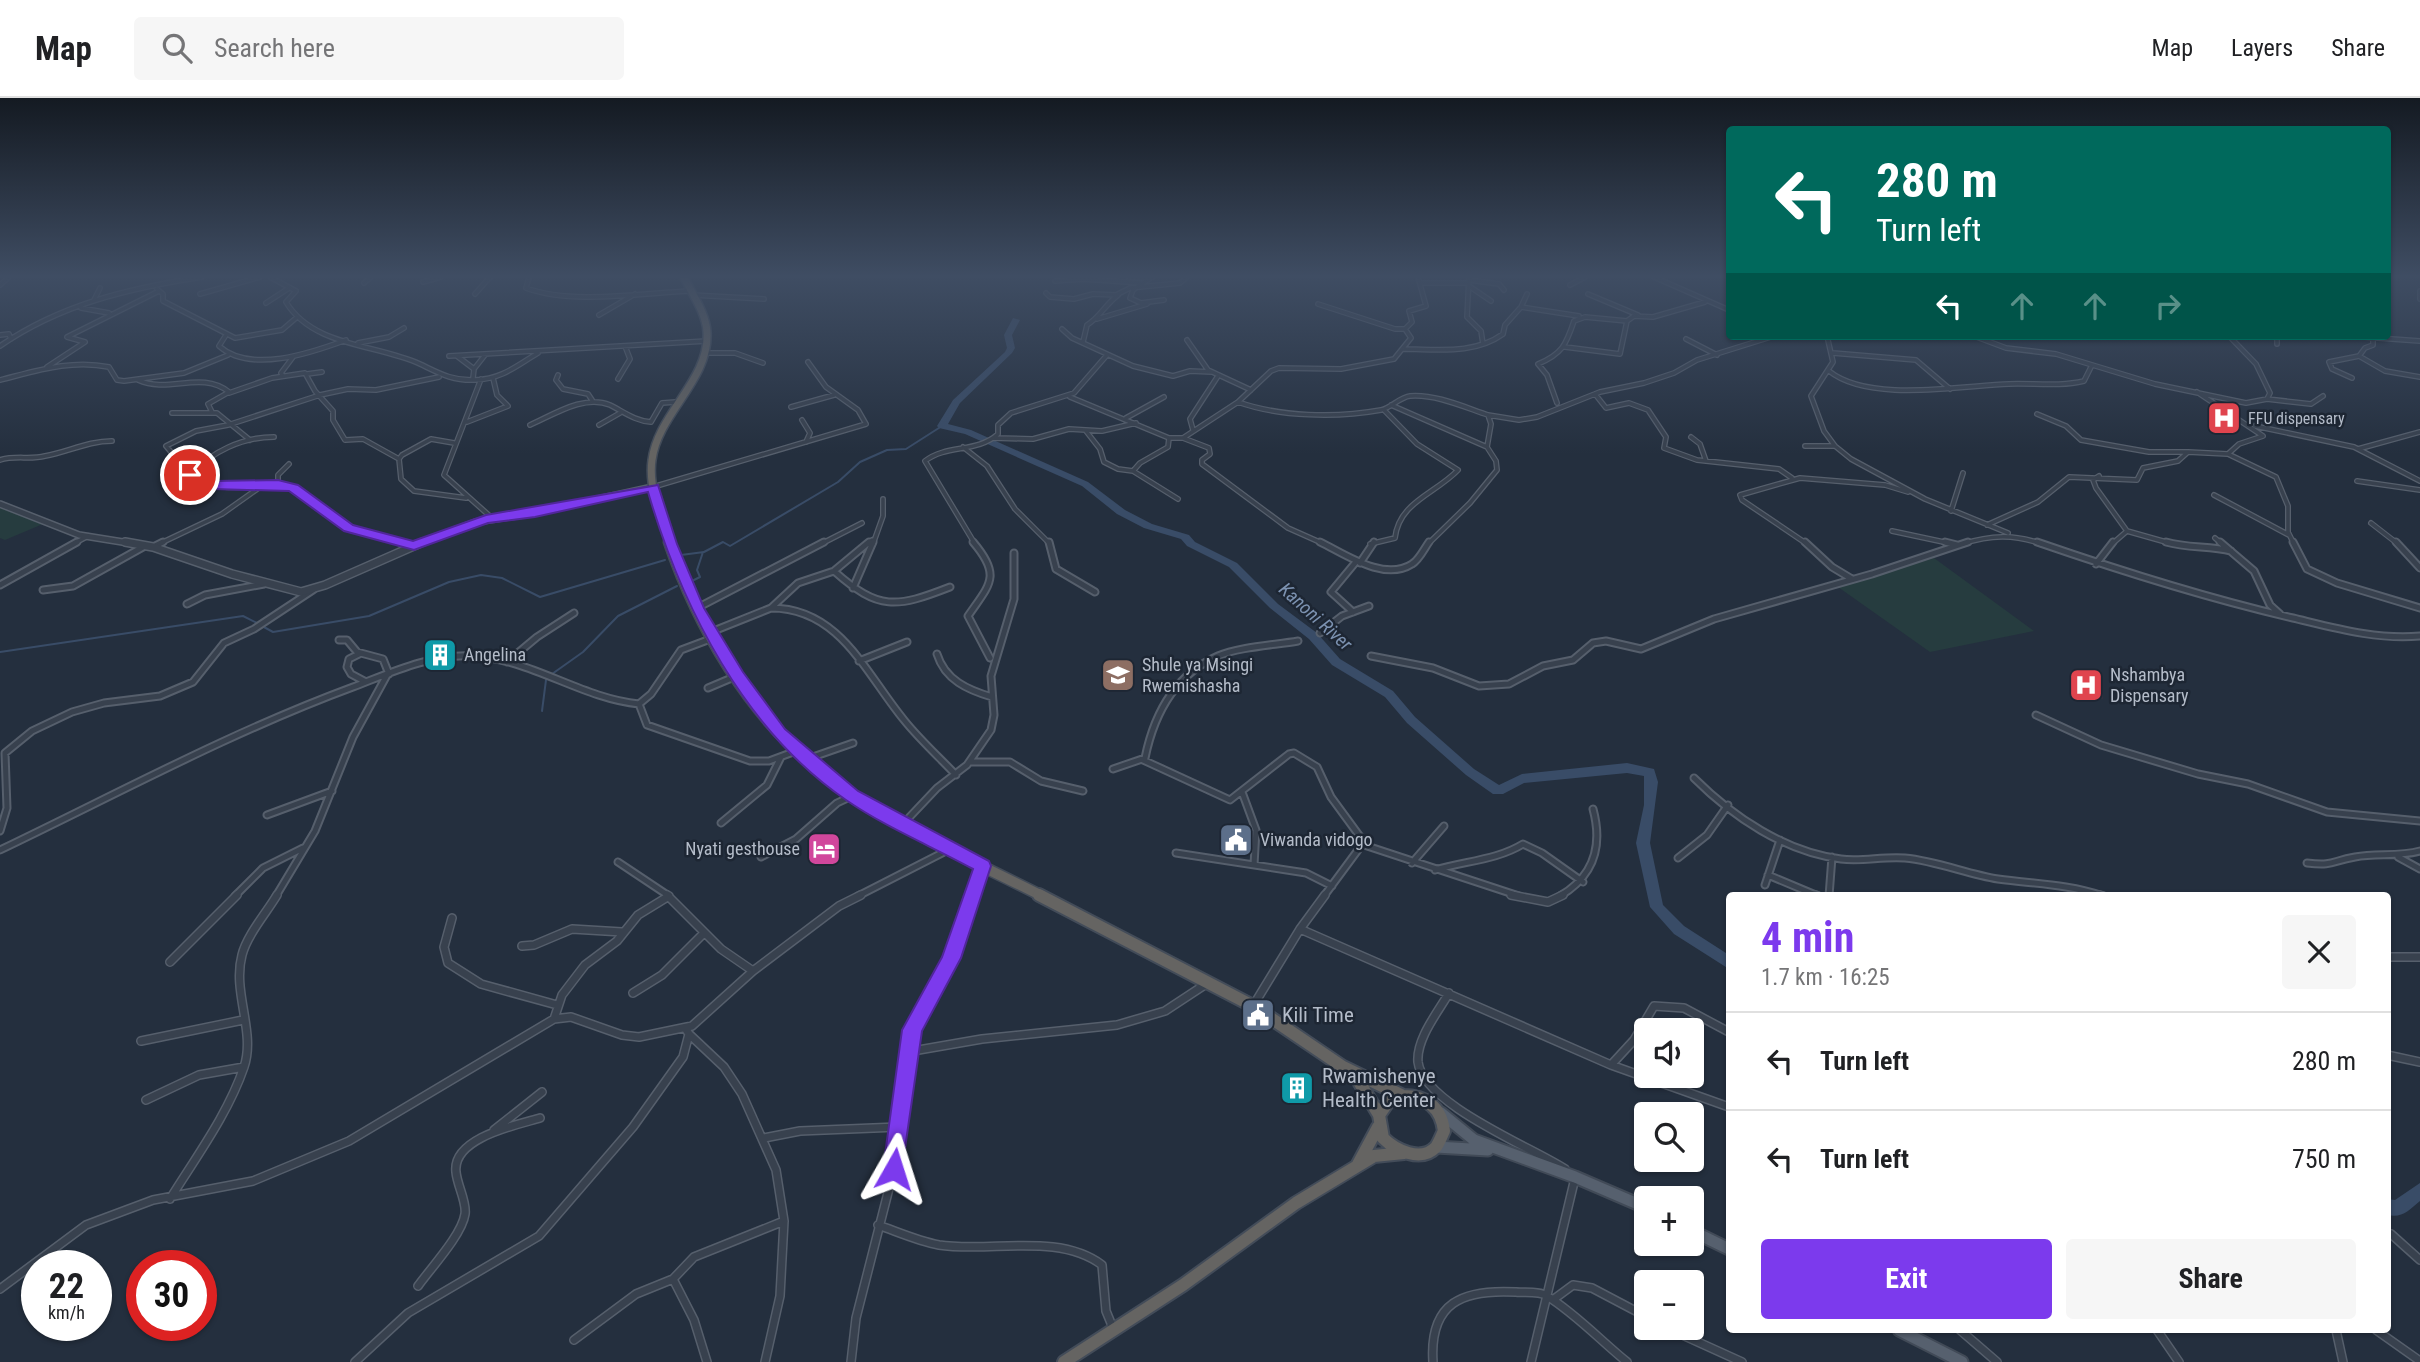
<!DOCTYPE html>
<meta charset="utf-8">
<style>
:root{--surface:#fff;--page:#f6f6f6;--text:#202124;--muted:#757577;--line:#e0e0e0;--accent:#7c3aed}
body{margin:0;font-family:"Roboto Condensed",sans-serif;background:var(--page);color:var(--text);height:100vh;display:flex;flex-direction:column;font-size:26px;white-space:nowrap}
*{box-sizing:border-box;margin:0}
p{font-size:23px;color:var(--muted)}
.icon{flex:none;width:38px;height:38px;fill:none;stroke:currentColor;stroke-width:2;stroke-linecap:round;stroke-linejoin:round}
.map{position:relative;flex:1;overflow:hidden}
.details{position:absolute;left:1726px;top:794px;width:665px;height:441px;display:flex;flex-direction:column;background:var(--surface);border-radius:7px;box-shadow:0 2px 5px #0004}
.details>*{flex:none}
.hud{position:absolute;left:1726px;top:28px;width:665px;height:214px;border-radius:7px;box-shadow:0 2px 5px #0004;background:#00695c;color:#fff;overflow:hidden}
.tools{position:absolute;left:1634px;top:920px;display:grid;gap:14px}
.tools a{display:grid;place-items:center;width:70px;height:70px;border-radius:7px;background:var(--surface);box-shadow:0 2px 5px #0004;font-size:35px}
.speed{position:absolute;left:21px;top:1152px;display:flex;gap:14px;font-size:35px;font-weight:700;text-align:center}
.speed>*{display:grid;place-content:center;width:91px;height:91px;border-radius:50%;background:var(--surface);box-shadow:0 2px 5px #0004;line-height:1}
.speed small{font-size:18px;font-weight:400}
.speed .limit{border:10px solid #d22;background:#fff;color:#111}
.pin{position:absolute;display:grid;place-items:center;width:60px;height:60px;color:#fff;margin:-30px;border:4px solid #fff;border-radius:50%;box-shadow:0 2px 7px #0007}
.me{position:absolute;width:77px;margin:-38px;rotate:6deg;stroke-linejoin:round;filter:drop-shadow(0 0 5px #0008)}
.turn{display:flex;align-items:center;gap:24px;height:147px;padding:0 35px;font-size:32px}
.turn .icon{width:91px;height:91px;stroke-width:2.5}
.turn b{display:block;font-size:49px;line-height:60px}
.lanes{display:flex;align-items:center;height:66px;padding:0 35px;background:#0003;justify-content:center;gap:35px;direction:ltr}
.lanes .off{opacity:.35}
.round{display:grid;place-items:center;flex:none;width:74px;height:74px;border-radius:7px;background:var(--page)}
.overview{display:flex;align-items:center;justify-content:space-between;height:119px;padding:0 35px}
h1{font-size:42px;font-weight:700;line-height:52px;color:var(--accent)}
.action{display:flex;gap:14px;margin-top:auto;padding:14px 35px}
.action a{flex:1;height:80px;border-radius:7px;background:var(--accent);color:#fff;font-size:28px;font-weight:700;line-height:80px;text-align:center}
.action a+a{background:var(--page);color:var(--text)}
ul{padding:0;list-style:none}
li{display:flex;align-items:center;gap:21px;height:98px;padding:0 35px;border-top:2px solid var(--line)}
li div{flex:1}
li b{display:block;font-size:26px}
li em{font-style:normal}
header{display:flex;align-items:center;gap:42px;box-sizing:border-box;height:98px;padding:0 35px;background:var(--surface);border-bottom:2px solid var(--line)}
header strong{font-size:33px}
nav{display:flex;gap:38px;margin-inline-start:auto;font-size:24px}
.search{width:490px;height:63px;background:var(--page);display:flex;align-items:center;gap:18px;box-sizing:border-box;padding:0 24px;border-radius:7px;color:var(--muted);font-size:26px}
.map>svg:first-child{display:block}
</style>
<header>
<strong>Map</strong>
<div class="search"><svg class="icon" aria-label="search" viewBox="0 0 24 24"><circle cx="10" cy="10" r="6"/><path d="M15 15l6 6"/></svg>Search here</div>
<nav><a>Map</a><a>Layers</a><a>Share</a></nav>
</header>
<div class="map">
<svg width="2420" height="1264" viewBox="0 0 2420 1264">
<rect width="100%" height="100%" fill="#242f3e"/>
<path fill="#32303f" d="M2070 573 2102 581 2103 601 2071 593Z"/>
<path fill="#263c3f" d="M0 406 43 426 5 442 0 440Z
M1934 460 2034 533 1930 554 1838 489Z"/>
<g fill="none" stroke-linecap="round" stroke-linejoin="round">
<path stroke="#394c67" stroke-width="2" d="M681 457 704 454 723 444 730 448 838 384 860 364 887 352 906 351 942 328
M690 484 700 479 697 472 703 454
M262 528 273 534 369 518 449 484 481 477 502 480 540 499 665 462
M0 554 243 518 257 525
M552 576 583 554 618 518 677 488
M542 613 546 582"/>
<path fill="#394c67" fill-rule="evenodd" d="M1013 220 1020 222 1012 237 1015 250 1012 255 960 305 948 326 971 332 1088 384 1125 412 1152 426 1189 437 1195 444 1237 465 1278 506 1317 535 1340 561 1393 593 1415 619 1474 671 1499 687 1522 676 1627 665 1654 671 1658 684 1650 745 1663 807 1684 828 1729 857V871L1674 836 1650 809 1636 745 1644 707V678L1627 675 1524 685 1503 696H1493L1466 677 1407 625 1385 599 1332 567 1309 541 1270 510 1229 469 1187 448 1181 441 1144 430 1117 416 1082 388 965 336 939 330 937 328 953 302 1005 254 1007 250 1004 237Z
M2420 1085V1103C2408 1113 2403 1120 2387 1117V1101L2395 1102Z"/>
<g stroke="#565f6c" stroke-width="6">
<path id="minor-far2" d="M270 179 296 193 286 204C313 249 377 246 420 266 439 275 452 283 475 282 502 281 516 268 538 255
M529 179 526 190C572 207 642 195 691 193
M1129 179 1149 180
M1152 179 1133 192 1130 200 1141 205 1164 202
M1469 179 1467 219 1481 233 1483 246
M1654 179 1729 212
M1469 182 1499 186 1504 192
M1055 183 1083 181 1141 185
M423 184 441 179
M364 185 371 179
M1421 185H1468
M0 187 9 179
M1570 187 1585 179
M1469 188 1491 203
M157 191 163 196V203L235 240 282 232 296 220
M2420 193V201
M1046 195 1050 199 1074 201 1093 196 1116 197 1130 190 1180 185 1187 179
M200 196 260 179
M475 196 490 179
M1588 196 1638 217
M693 197 764 201
M94 202 100 190
M266 205 289 190
M1318 206 1395 231H1405
M1521 209 1527 196
M81 210 109 215
M599 217 635 196
M1097 221 1147 206
M1062 231 1072 240 1133 268 1173 278 1190 273 1212 274
M0 237 9 236 11 241
M226 237 219 248C250 276 311 255 346 242
M1827 238 1833 264 1811 298 1824 333 1835 348 1851 361 1925 401 2008 435
M1974 238 2006 250 2056 256 2155 286 2246 305 2267 301 2270 295 2256 266 2229 238
M2277 238V246
M2350 238 2420 243
M1686 241 1717 257
M1187 242 1208 272 1251 292
M1083 244 1087 227C1099 220 1105 207 1118 197
M358 245 389 239 404 230
M0 248C61 206 130 190 202 179
M1565 249 1620 256 1627 223
M1403 251C1437 251 1474 257 1503 236L1505 227 1521 209 1579 218
M704 255H735L763 265
M1833 255 1916 262 1950 291
M449 258 707 243
M457 258 474 271
M2359 258 2385 273 2420 279
M47 269 85 244 67 239 159 193
M1829 273C1869 305 1959 288 2009 286 2034 285 2059 289 2084 283L2091 269
M307 276 322 274
M558 277 556 282 563 291 588 296 592 302
M283 278 281 275 293 259
M473 280 474 271 485 257
M2352 280 2332 271 2329 264 2359 258 2365 250 2373 247V241
M481 281 444 377 492 420
M618 281 630 261 625 248
M0 282C36 273 71 261 109 269L117 282 124 283 184 275 228 257
M138 282C169 296 201 272 229 294L208 306 212 314
M229 295 272 280 305 275 315 293 333 313V322L345 342 363 341 399 361
M1595 296 1606 310 1629 305 1648 312 1666 339 1664 350 1697 362 1779 371 1792 380
M1070 299 1169 340H1183
M2267 301 2311 306 2323 298
M1238 304C1280 319 1337 320 1381 312 1391 310 1400 299 1410 298 1436 296 1464 309 1488 317
M1557 305 1547 277 1538 266C1562 256 1566 247 1574 223L1585 219 1627 223 1634 218 1653 219 1705 204
M1391 307 1487 349
M791 309 834 297
M172 315H217L250 342
M2037 316 2066 328 2081 342 2149 354H2188
M1126 320 1164 299
M802 322 810 335 806 344
M467 324 508 308 497 297 493 280
M530 327C553 317 584 296 610 307 624 314 635 323 651 324L662 305 676 304
M599 327 620 315
M2255 328 2354 349 2420 383
M1193 332 1190 321 1218 278
M1086 333 1100 351 1104 364 1118 371 1133 373
M274 339C242 339 211 354 190 377 214 396 250 388 278 386
M1691 339 1700 346 1706 363
M993 340 1033 341 1069 331 1102 333 1136 325
M1169 340 1168 349 1140 365 1133 373 1178 401
M454 345 431 341 402 357 399 361 401 381 414 393 466 400
M1805 348H1835
M963 349 987 368 1015 411 1050 446
M2358 351 2420 334
M171 354 166 348 196 333 228 327 320 297 348 291 376 292 439 279
M2228 356 2276 379 2288 408V434L2294 446
M0 362C15 357 30 362 45 358 68 354 88 343 112 343
M289 366 278 377V386L297 393 349 430 406 446
M2099 378 2093 382 2096 390 2127 433 2112 446
M2357 383 2420 392
M653 389 866 326 858 312 826 289 808 264
M2214 397 2289 437
M1951 413 1963 375
M2371 425 2398 446
M1987 427 2038 404 2069 379 2137 382 2143 370 2178 363 2188 354 2228 356 2239 346 2263 338 2197 294
M1892 433 1953 446
M2127 433 2173 446
M2215 440 2222 446
M73 446 88 438
M159 446 222 416 260 389
M821 446 862 425
M867 446 872 442
M873 446 883 418V401
M975 446 925 363C947 346 977 355 998 336V327L1011 315 1074 295 1107 257
M1324 446 1288 430 1202 366V362L1210 356 1209 350 1183 340 1238 304 1271 273 1279 270 1341 271 1394 261 1411 240 1405 231 1412 224 1409 213 1426 208 1418 179
M1370 446 1395 440C1399 404 1435 396 1458 372L1417 346 1384 312
M1428 446 1470 405 1497 372 1496 363 1487 349 1491 326 1488 317 1519 322 1537 319 1600 294 1644 285 1674 275 1697 262 1774 238
M1807 446 1742 402 1740 397 1800 380 1885 387 1908 394
M1962 446C1991 437 2013 436 2042 446"/>
</g>
<g stroke="#565f6c" stroke-width="9">
<path id="minor-far1" d="M399 444 413 448
M973 444C1002 478 990 486 968 518L990 560
M1049 444 1056 471 1095 494
M1320 444C1345 456 1384 484 1412 466 1419 462 1424 451 1429 444
M1805 444 1832 469 1852 481
M1945 444 1957 447
M2037 444C2121 473 2206 500 2293 520 2335 530 2377 542 2420 538
M2166 444C2187 450 2209 448 2231 453
M2220 444 2254 473 2270 507 2280 516
M2293 444 2307 471 2337 485 2420 510
M2396 444 2420 470
M153 449 163 444
M1360 465 1374 444
M2096 466 2113 444
M834 473C879 513 896 510 950 489
M0 487 77 444
M853 490 873 444
M43 492 73 488 143 449
M187 506 205 497 264 486
M697 510 824 444
M771 510C840 510 866 576 904 622 920 642 939 659 956 677
M1353 514 1331 494 1355 465
M711 534 771 510 798 485 834 473 869 444
M1320 535 1342 518 1369 508
M339 542H347L357 554 383 561 389 576
M359 556 349 561 347 569 351 576 366 584
M937 556C945 582 968 592 992 599
M1371 558 1433 570 1479 588 1509 586 1543 568 1573 562 1593 545 1606 543 1641 551 1714 521 1872 476 1968 444
M859 563 907 544
M507 564 537 539 574 515
M708 590 734 579
M639 606 647 627 750 663H769L796 653
M2036 617 2101 647 2198 676 2248 686 2327 714 2420 723
M807 661 853 645
M1143 662 1230 702 1289 656 1294 655 1317 669 1331 699 1361 740 1358 752 1324 798
M970 664H1010L1041 683 1083 693
M1113 671 1145 660C1154 616 1174 577 1218 558 1238 549 1275 547 1298 543
M1694 680C1733 719 1785 754 1841 761 1862 764 1883 758 1905 760 1937 763 1967 776 1998 781 2034 786 2068 786 2103 798
M1242 694 1256 732 1254 767
M267 717 332 693
M721 725 767 687 781 659
M903 726 937 690 967 667 991 632 994 617 991 578 1014 501V455
M0 733 7 710 5 655 32 633 72 614 104 605 160 598 193 584 224 545 254 531 313 492
M1361 746 1519 798
M0 752C117 696 231 634 353 589 390 575 430 556 471 558 530 560 580 600 639 606L651 596 681 552 713 540
M1176 755 1306 775 1332 788
M761 759 796 741 837 705 852 698
M2398 759 2420 771
M1678 760 1707 737 1728 707
M618 764 669 798
M1412 765 1444 728
M2307 765C2335 768 2331 763 2355 759 2377 755 2398 759 2420 753
M1435 772C1465 763 1497 762 1523 746L1542 755 1583 784
M1768 777 1818 798
M1765 787 1780 742
M235 798 263 770 303 750
M276 798 315 733 353 639 387 577
M858 798 948 752
M972 798 983 768
M1560 798C1594 778 1603 748 1593 711
M1829 798 1832 759"/>
</g>
<g stroke="#565f6c" stroke-width="10">
<path id="minor" d="M667 797 721 851 753 873
M1511 797 1548 804 1563 797
M1815 797 1818 798
M2099 797 2103 798
M452 820 444 849 448 865 481 886 557 907
M1300 831 1611 967 1729 1009
M522 848 534 847 572 831 622 834
M2387 859H2420
M170 864 237 797
M633 895 662 877 704 835
M1449 895C1438 914 1416 941 1418 964 1423 1006 1531 1049 1565 1071
M1253 908 1300 831 1325 797
M554 921 562 897 585 867 617 843 638 817 669 798
M689 936 724 969 742 996 776 1072 784 1123 780 1198 765 1264
M141 943 243 922
M907 954 982 941 1117 927 1165 913 1206 886
M2387 957 2420 964
M1611 967 1634 942 1654 908 1684 910 1729 934
M146 1002 199 977 244 969
M494 1032 542 994
M764 1040 800 1033 898 1029
M170 1101C196 1059 228 1016 244 969 256 934 232 894 242 857 247 837 267 814 277 797
M878 1127C898 1134 918 1143 939 1147 990 1155 1058 1134 1102 1167L1106 1213 1113 1230
M2391 1136 2420 1162
M673 1181 694 1222 707 1264
M418 1188C430 1171 462 1137 465 1116 467 1104 457 1087 456 1074 452 1040 516 1027 540 1020
M0 1191 86 1127 153 1102 253 1083 349 1043 554 921 571 919 622 937 639 939 692 928 753 873 839 808 861 797
M1554 1201 1573 1187 1592 1190 1647 1219
M1667 1230 1742 1264
M1960 1232 1997 1264
M2157 1232 2179 1264
M2336 1232 2343 1264
M2376 1232 2420 1263
M574 1242 636 1196 673 1181 694 1159 784 1123
M355 1264 408 1215 539 1138 633 1029 683 959 689 936 685 930
M851 1264 856 1220 894 1071 912 932 951 860 973 797
M1433 1264C1429 1204 1463 1191 1516 1194 1525 1195 1540 1193 1547 1198 1576 1216 1601 1243 1627 1264
M1531 1264 1575 1080"/>
</g>
<g stroke="#565f6c" stroke-width="8">
<path id="tertiary-far1" d="M0 406 79 437 135 446
M418 446 476 424 535 415 653 389"/>
</g>
<g stroke="#565f6c" stroke-width="10">
<path id="tertiary" d="M125 444 153 449 232 476 301 494 325 487 423 444"/>
</g>
<g stroke="#414a57" stroke-width="15">
<path id="primary" d="M1441 1015 1474 1042 1575 1079 1647 1110
M1436 1049 1488 1052
M1692 1133 1729 1151
M1899 1232 1962 1264"/>
</g>
<g stroke="#434c59" stroke-width="10">
<path id="trunk-far2" d="M670 446C661 420 648 389 652 362 658 315 710 282 707 234 706 215 692 196 684 179"/>
</g>
<g stroke="#434c59" stroke-width="13">
<path id="trunk-far1" d="M669 444C698 529 749 617 820 673 887 726 967 760 1042 798"/>
</g>
<g stroke="#434c59" stroke-width="16">
<path id="trunk" d="M1039 797 1253 908 1343 969 1401 997
M1358 982 1379 1017
M1400 998C1425 997 1441 1008 1444 1033 1442 1037 1439 1045 1436 1049 1421 1065 1395 1052 1383 1040L1379 1017 1390 1001Z
M1357 1068 1378 1029
M1064 1264 1183 1187 1296 1105 1374 1058 1404 1055"/>
</g>
<use href="#minor-far2" stroke="#38414e" stroke-width="3.5"/>
<use href="#minor-far1" stroke="#38414e" stroke-width="5"/>
<use href="#minor" stroke="#38414e" stroke-width="7"/>
<use href="#tertiary-far1" stroke="#38414e" stroke-width="5"/>
<use href="#tertiary" stroke="#38414e" stroke-width="7"/>
<use href="#primary" stroke="#56606e" stroke-width="11"/>
<use href="#trunk-far2" stroke="#656462" stroke-width="7"/>
<use href="#trunk-far1" stroke="#656462" stroke-width="10"/>
<use href="#trunk" stroke="#656462" stroke-width="12"/>
</g>
<linearGradient id="sky" x2="0" y2="1"><stop stop-color="#141a22"/><stop offset="0.5" stop-color="#3f4d63"/><stop offset="1" stop-color="#3f4d63" stop-opacity="0"/></linearGradient>
<rect width="2420" height="356" fill="url(#sky)"/>
<path fill="#7c3aed" stroke="#51269a" stroke-width="2" d="M190 373 215 383 278 382 298 387 353 427 413 443 486 417 658 387 677 446 704 510 743 574 785 631 858 693 989 763 991 768 961 860 922 933 901 1078 894 1081 886 1078 883 1071 902 932 942 859 973 771C931 748 885 729 846 702 744 632 682 510 648 394L535 419 488 425 414 452 344 433 289 393 213 391 186 380 184 377Z"/>
<defs>
<g id="hospital-square" transform="scale(1.75)"><rect x="-9" y="-9" width="18" height="18" rx="4" fill="#e0444e" stroke="#1d2633"/><path d="M-5-5h3v3.5h4V-5h3V5h-3V1.5h-4V5h-3Z" fill="#fff"/></g>
<g id="building-square" transform="scale(1.75)"><rect x="-9" y="-9" width="18" height="18" rx="4" fill="#0f9aa8" stroke="#1d2633"/><path d="M-4-6H4V6H1V3H-1V6H-4ZM-2.5-4.3h1.7v1.8h-1.7ZM.8-4.3h1.7v1.8H.8ZM-2.5-1h1.7V.8h-1.7ZM.8-1h1.7V.8H.8Z" fill="#fff"/></g>
<g id="school-square" transform="scale(1.75)"><rect x="-9" y="-9" width="18" height="18" rx="4" fill="#8d6e63" stroke="#1d2633"/><path d="M0-5L7-2L0 1L-7-2ZM-4 1L0 2.5L4 1V4Q0 6-4 4Z" fill="#fff"/></g>
<g id="civic-square" transform="scale(1.75)"><rect x="-9" y="-9" width="18" height="18" rx="4" fill="#5c6f8a" stroke="#1d2633"/><path d="M-.6-6.5H3V-4.5H.6V-3L4-1V1h2V6H-6V1h2V-1L-.6-3ZM-1.2 2.5V6h2.4V2.5Z" fill="#fff"/></g>
<g id="hotel-square" transform="scale(1.75)"><rect x="-9" y="-9" width="18" height="18" rx="4" fill="#d1479c" stroke="#1d2633"/><path d="M-6-4.5h1.5V1H6V5H4.5V3h-9V5H-6ZM-4 0a1.8 1.8 0 1 1 3.6 0ZM.5 0V-2.5h3Q6-2.5 6 0Z" fill="#fff"/></g>
</defs>
<g fill-rule="evenodd">
<use href="#hospital-square" x="2224" y="320"/>
<use href="#building-square" x="440" y="557"/>
<use href="#school-square" x="1118" y="577"/>
<use href="#hospital-square" x="2086" y="587"/>
<use href="#civic-square" x="1236" y="742"/>
<use href="#hotel-square" x="824" y="751"/>
<use href="#civic-square" x="1258" y="917"/>
<use href="#building-square" x="1297" y="990"/>
</g>
<g text-anchor="middle" stroke-width="5" stroke-linejoin="round" paint-order="stroke">
<g font-size="16" fill="#b4bcc9" stroke="#1d2633" text-anchor="start">
<text x="2248" y="326">FFU dispensary</text>
</g>
<g font-size="18" fill="#b4bcc9" stroke="#1d2633" text-anchor="start">
<text x="464" y="563">Angelina</text>
<text x="1142" y="573">Shule ya Msingi<tspan x="1142" dy="21">Rwemishasha</tspan></text>
<text x="2110" y="583">Nshambya<tspan x="2110" dy="21">Dispensary</tspan></text>
<text x="1260" y="748">Viwanda vidogo</text>
<text x="800" y="757" text-anchor="end">Nyati gesthouse</text>
</g>
<g font-size="19" font-style="italic" fill="#7c92b1" stroke="#1d2633">
<text transform="translate(1316 518) rotate(42)" y="7">Kanoni River</text>
</g>
<g font-size="21" fill="#b4bcc9" stroke="#1d2633" text-anchor="start">
<text x="1282" y="924">Kili Time</text>
<text x="1322" y="985">Rwamishenye<tspan x="1322" dy="24">Health Center</tspan></text>
</g>
</g>
</svg>
<div class="tools">
<a><svg class="icon" aria-label="sound" viewBox="0 0 24 24"><path d="M4 9h4l5-4v14l-5-4H4zM17 9q2 3 0 6"/></svg></a>
<a><svg class="icon" aria-label="search" viewBox="0 0 24 24"><circle cx="10" cy="10" r="6"/><path d="M15 15l6 6"/></svg></a>
<a>+</a>
<a>−</a>
</div>
<div class="speed"><div>22<small>km/h</small></div><div class="limit">30</div></div>
<div class="pin" style="left:190px;top:377px;background:#d93025"><svg class="icon" aria-label="arrive" viewBox="0 0 24 24"><path d="M6 21V4h12l-3 4 3 4H6"/></svg></div>
<svg class="me" style="left:894px;top:1071px" viewBox="-20 -20 40 40"><path d="M0-17L14 15 0 8-14 15z" fill="#7c3aed" stroke="#fff" stroke-width="4"/></svg>
<div class="hud">
<div class="turn"><svg class="icon" aria-label="left" viewBox="0 0 24 24"><path d="M17 20v-9H6M10 6l-5 5 5 5"/></svg><div><b>280 m</b>Turn left</div></div>
<div class="lanes"><svg class="icon" aria-label="left" viewBox="0 0 24 24"><path d="M17 20v-9H6M10 6l-5 5 5 5"/></svg><svg class="icon off" aria-label="ahead" viewBox="0 0 24 24"><path d="M12 20V5M6 11l6-6 6 6"/></svg><svg class="icon off" aria-label="ahead" viewBox="0 0 24 24"><path d="M12 20V5M6 11l6-6 6 6"/></svg><svg class="icon off" aria-label="right" viewBox="0 0 24 24"><path d="M7 20v-9h11M14 6l5 5-5 5"/></svg></div>
</div>
<section class="details">
<div class="overview"><div><h1>4 min</h1><p>1.7 km · 16:25</p></div><a class="round"><svg class="icon" aria-label="close" viewBox="0 0 24 24"><path d="M6 6l12 12M18 6L6 18"/></svg></a></div>
<ul>
<li><svg class="icon" aria-label="left" viewBox="0 0 24 24"><path d="M17 20v-9H6M10 6l-5 5 5 5"/></svg><div><b>Turn left</b></div><em>280 m</em></li>
<li><svg class="icon" aria-label="left" viewBox="0 0 24 24"><path d="M17 20v-9H6M10 6l-5 5 5 5"/></svg><div><b>Turn left</b></div><em>750 m</em></li>
</ul>
<div class="action"><a>Exit</a><a>Share</a></div>
</section>
</div>
